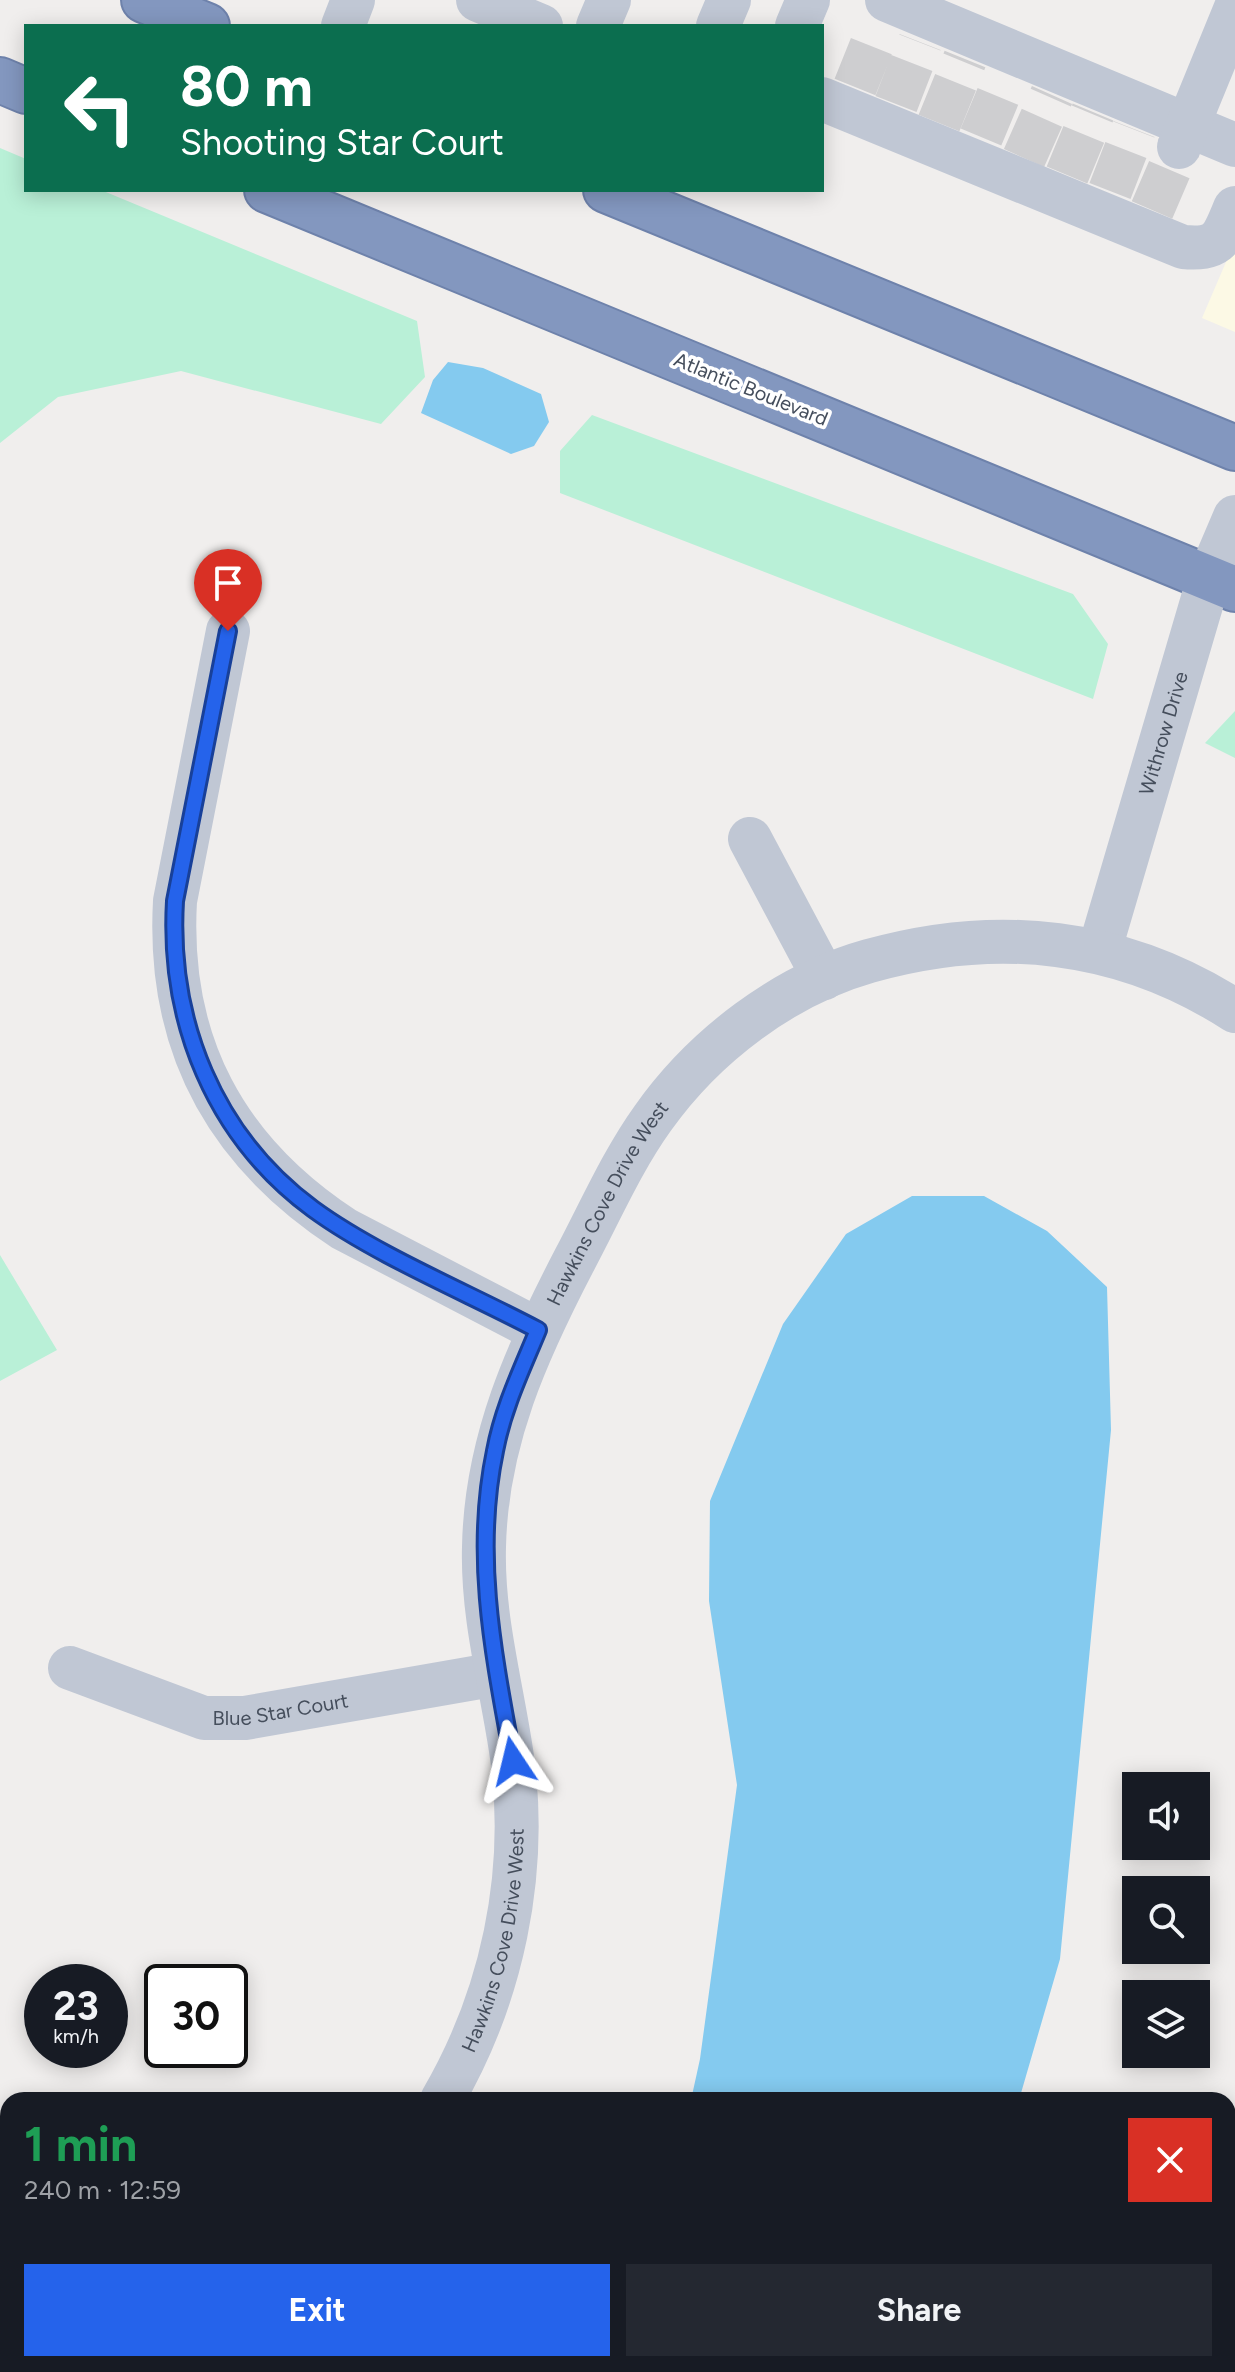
<!DOCTYPE html>
<meta charset="utf-8">
<style>
:root{--surface:#171b24;--page:#242831;--text:#f1f3f6;--muted:#9ea1a6;--accent:#2563eb}
body{margin:0;font-family:Figtree,sans-serif;background:var(--page);color:var(--text);height:100vh;display:flex;flex-direction:column;font-size:30px;white-space:nowrap}
*{box-sizing:border-box;margin:0}
p{font-size:26px;color:var(--muted)}
.icon{flex:none;width:44px;height:44px;fill:none;stroke:currentColor;stroke-width:2;stroke-linecap:round;stroke-linejoin:round}
.map{position:relative;flex:1;overflow:hidden}
.sheet{position:absolute;left:0px;top:2092px;width:1236px;height:280px;display:flex;flex-direction:column;background:var(--surface);border-radius:24px 24px 0 0;box-shadow:0 4px 20px #0003}
.sheet>*{flex:none}
.top-card{position:absolute;left:24px;top:24px;width:800px;height:168px;border-radius:0px;box-shadow:0 4px 20px #0003;background:#0b6e4f;color:#fff;overflow:hidden}
.controls{position:absolute;left:1122px;top:1772px;display:grid;gap:16px}
.controls a{display:grid;place-items:center;width:88px;height:88px;border-radius:0px;background:var(--surface);box-shadow:0 4px 20px #0003;font-size:40px}
.speed{position:absolute;left:24px;top:1964px;display:flex;gap:16px;font-size:40px;font-weight:700;text-align:center}
.speed>*{display:grid;place-content:center;width:104px;height:104px;border-radius:50%;background:var(--surface);box-shadow:0 4px 20px #0003;line-height:1}
.speed small{font-size:20px;font-weight:400}
.speed .limit{border:4px solid #111;border-radius:12px;background:#fff;color:#111}
.pin{position:absolute;display:grid;place-items:center;width:68px;height:68px;color:#fff;margin:-82px -34px;border-radius:50% 50% 50% 0;rotate:-45deg;box-shadow:0 0 8px #0007}
.pin .icon{rotate:45deg}
.me{position:absolute;width:88px;margin:-44px;rotate:350deg;stroke-linejoin:round;filter:drop-shadow(0 0 6px #0008)}
.turn{display:flex;align-items:center;gap:28px;height:168px;padding:0 24px;font-size:36px}
.turn .icon{width:104px;height:104px;stroke-width:2.5}
.turn b{display:block;font-size:56px;line-height:68px}
.round{display:grid;place-items:center;flex:none;width:84px;height:84px;border-radius:0px;background:var(--page)}
.overview{display:flex;align-items:center;justify-content:space-between;height:136px;padding:0 24px}
h1{font-size:48px;font-weight:700;line-height:60px;color:#1e9e55}
.action{display:flex;gap:16px;margin-top:auto;padding:16px 24px}
.action a{flex:1;height:92px;border-radius:0px;background:var(--accent);color:#fff;font-size:32px;font-weight:700;line-height:92px;text-align:center}
.action a+a{background:var(--page);color:var(--text)}
.map>svg:first-child{display:block}
</style>
<div class="map">
<svg width="1235" height="2372" viewBox="0 0 1235 2372">
<rect width="100%" height="100%" fill="#f0eeed"/>
<path fill="#fcf9e5" d="M1235 241V332L1202 318Z"/>
<path fill="#b9f0d7" d="M0 148 26 159V190H101L417 321 425 377 381 424 181 371 58 397 0 443Z
M592 415 1073 594 1108 644 1093 699 560 493V451Z
M1235 711V758L1205 743Z
M0 1255 57 1350 0 1381Z
M612 2364H780L805 2372H601Z"/>
<path fill="#84caef" d="M448 362 483 368 541 394 549 422 534 446 511 454 421 413 433 380Z
M912 1196H984L1047 1231 1107 1287 1111 1430 1060 1959 1019 2100H691L700 2059 737 1785 709 1601 710 1501 783 1324 846 1234Z
M780 2364H1035L1042 2372H805Z"/>
<g fill="none" stroke-linecap="round" stroke-linejoin="round">
<path stroke="#ceced0" stroke-width="44" stroke-dasharray="44 22" stroke-linecap="butt" d="M855 87 879 27
M896 104 920 42
M939 123 965 59
M981 137 1006 77
M1024 158 1052 95
M1067 175 1093 112
M1110 191 1134 129
M1152 210 1179 147"/>
<g stroke="#6e82ab" stroke-width="48">
<path id="highway" d="M144 0 207 26
M0 80 26 91
M267 190 1235 589
M606 190 1235 448"/>
</g>
<g stroke="#c0c7d4" stroke-width="44">
<path d="M478 0 541 26"/>
<path d="M887 0 1235 145"/>
<path d="M343 26 353 0"/>
<path d="M598 26 609 0"/>
<path d="M718 26 729 0"/>
<path d="M797 26 808 0"/>
<path d="M822 99 1183 247C1220 250 1222 239 1235 208"/>
<path d="M1179 147 1235 10"/>
<path d="M228 631 175 901C167 1043 225 1151 344 1229L538 1330"/>
<path d="M750 839 824 978"/>
<path id="s1" d="M1099 952 1209 578 1235 517"/>
<path id="s2" d="M70 1668 204 1718H245L497 1674"/>
<path id="s3" d="M442 2100C502 1997 528 1875 512 1757 502 1687 482 1618 484 1547 486 1441 527 1351 575 1259 600 1212 622 1161 653 1118 704 1046 784 985 869 961 997 925 1122 938 1235 1011"/>
<path d="M1228 2331 1235 2306"/>
<path d="M247 2372 251 2364"/>
<path d="M1218 2372 1220 2364"/>
</g>
<use href="#highway" stroke="#8397bf" stroke-width="44"/>
</g>
<g fill="none" stroke-linecap="round" stroke-linejoin="round">
<g stroke="#184099" stroke-width="20">
<path id="route" d="M228 631 175 901C168 1021 214 1136 313 1209 376 1255 468 1293 538 1330 522 1369 503 1408 495 1451 473 1556 494 1657 513 1761"/>
</g>
<use href="#route" stroke="#2563eb" stroke-width="14"/>
</g>
<g text-anchor="middle" stroke-width="7" stroke-linejoin="round" paint-order="stroke">
<g font-size="20" fill="#454e5c" stroke="#fff">
<text transform="translate(751 389) rotate(22)" y="7">Atlantic Boulevard</text>
<text dy="7" stroke="none"><textPath href="#s1" startOffset="228">Withrow Drive</textPath></text>
<text dy="7" stroke="none"><textPath href="#s3" startOffset="938">Hawkins Cove Drive West</textPath></text>
<text dy="7" stroke="none"><textPath href="#s2" startOffset="220">Blue Star Court</textPath></text>
<text dy="7" stroke="none"><textPath href="#s3" startOffset="170">Hawkins Cove Drive West</textPath></text>
</g>
</g>
</svg>
<div class="controls">
<a><svg class="icon" aria-label="sound" viewBox="0 0 24 24"><path d="M4 9h4l5-4v14l-5-4H4zM17 9q2 3 0 6"/></svg></a>
<a><svg class="icon" aria-label="search" viewBox="0 0 24 24"><circle cx="10" cy="10" r="6"/><path d="M15 15l6 6"/></svg></a>
<a><svg class="icon" aria-label="layers" viewBox="0 0 24 24"><path d="M12 4l9 5-9 5-9-5zM3 14l9 5 9-5"/></svg></a>
</div>
<div class="speed"><div>23<small>km/h</small></div><div class="limit">30</div></div>
<div class="pin" style="left:228px;top:631px;background:#d93025"><svg class="icon" aria-label="arrive" viewBox="0 0 24 24"><path d="M6 21V4h12l-3 4 3 4H6"/></svg></div>
<svg class="me" style="left:513px;top:1761px" viewBox="-20 -20 40 40"><path d="M0-17L14 15 0 8-14 15z" fill="#2563eb" stroke="#fff" stroke-width="4"/></svg>
<div class="top-card">
<div class="turn"><svg class="icon" aria-label="left" viewBox="0 0 24 24"><path d="M17 20v-9H6M10 6l-5 5 5 5"/></svg><div><b>80 m</b>Shooting Star Court</div></div>
</div>
<section class="sheet">
<div class="overview"><div><h1>1 min</h1><p>240 m · 12:59</p></div><a class="round" style="background:#d93025;color:#fff"><svg class="icon" aria-label="close" viewBox="0 0 24 24"><path d="M6 6l12 12M18 6L6 18"/></svg></a></div>
<div class="action"><a>Exit</a><a>Share</a></div>
</section>
</div>
